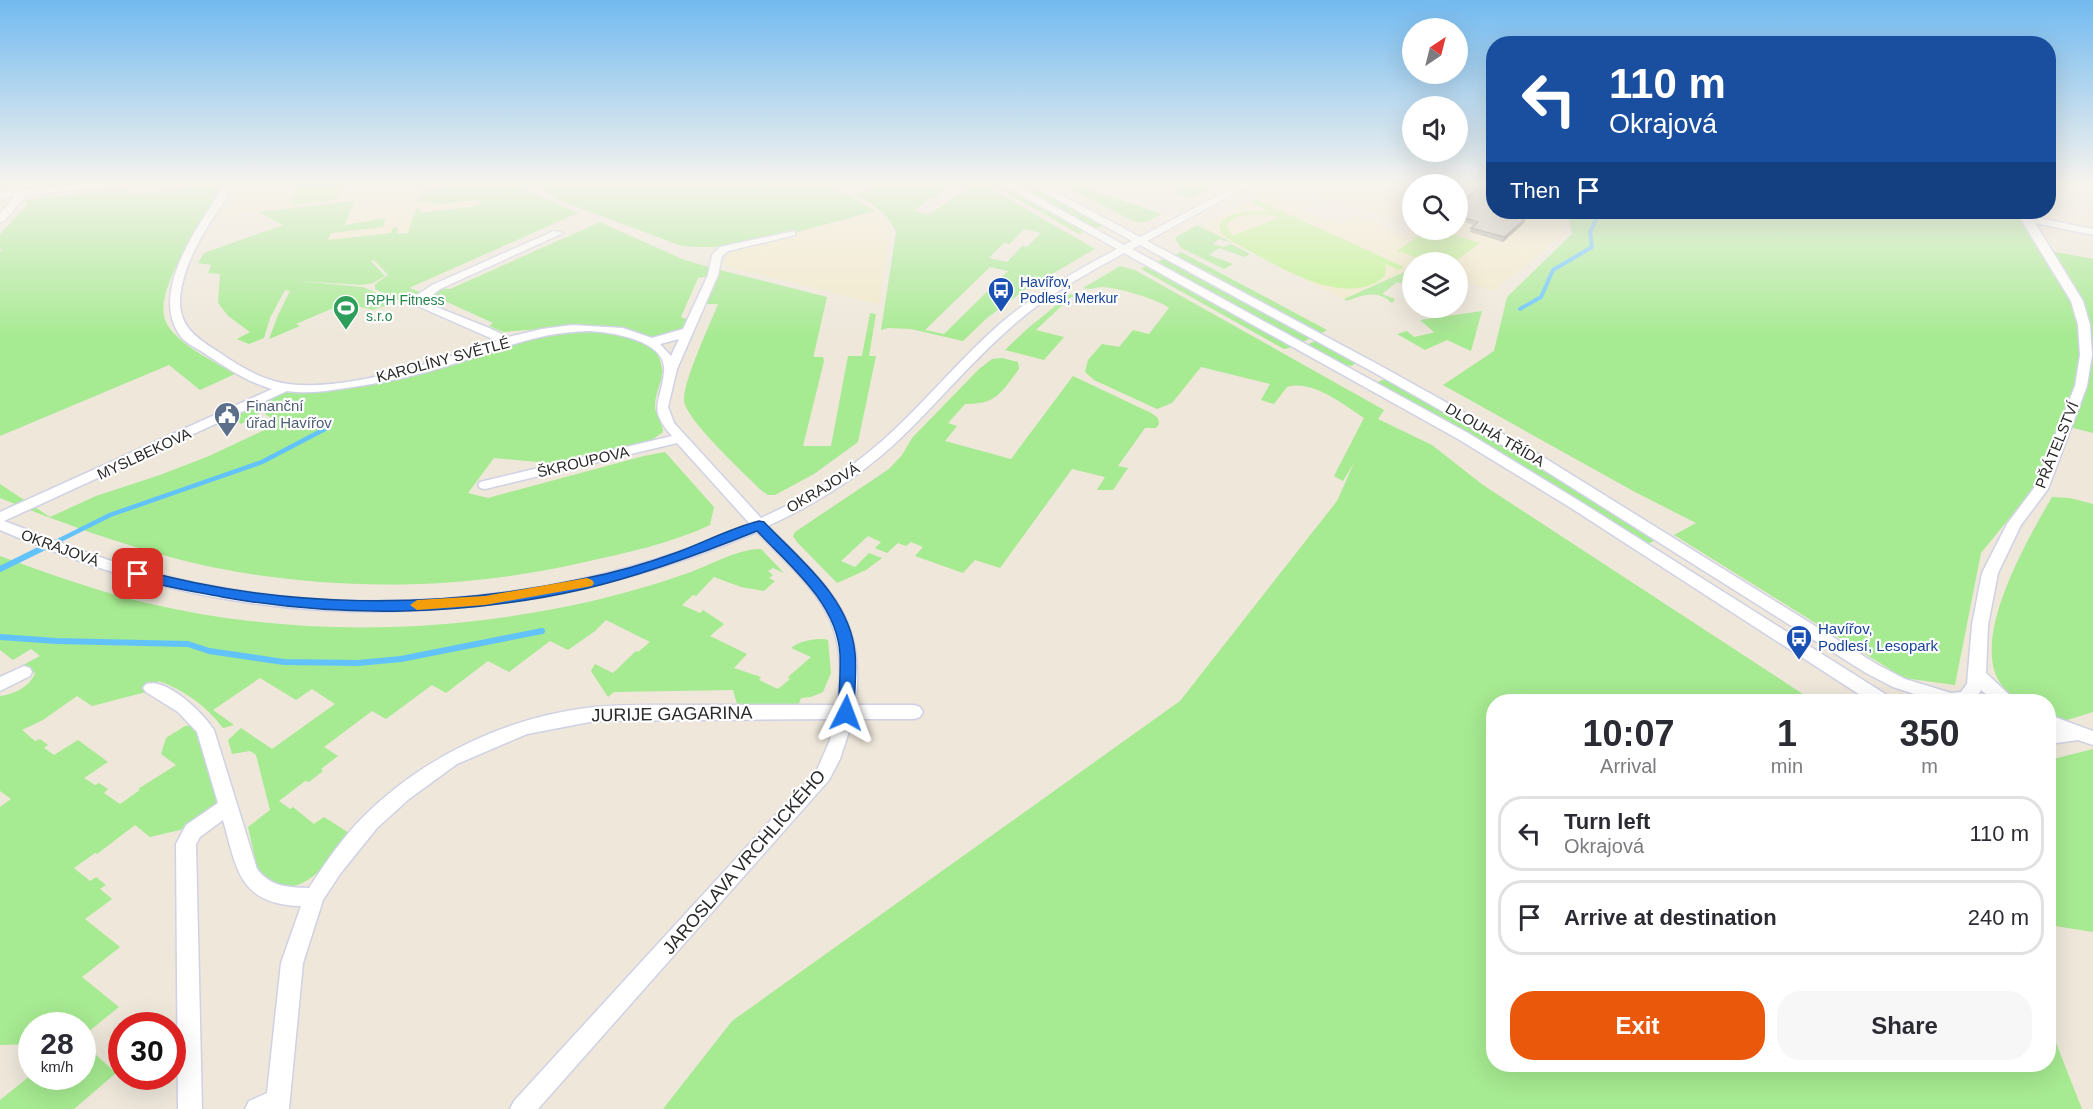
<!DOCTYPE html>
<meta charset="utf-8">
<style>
:root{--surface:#fff;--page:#f7f7f7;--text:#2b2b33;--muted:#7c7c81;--line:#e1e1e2;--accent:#ea580c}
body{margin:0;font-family:Helvetica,sans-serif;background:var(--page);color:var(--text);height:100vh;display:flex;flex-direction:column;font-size:22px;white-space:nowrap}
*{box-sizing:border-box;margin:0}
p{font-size:20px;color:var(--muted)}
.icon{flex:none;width:33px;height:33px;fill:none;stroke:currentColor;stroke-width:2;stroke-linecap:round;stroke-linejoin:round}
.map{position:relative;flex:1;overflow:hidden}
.sheet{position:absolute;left:1486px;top:694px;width:570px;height:378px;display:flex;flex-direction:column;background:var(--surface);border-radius:24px;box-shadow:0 6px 24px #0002}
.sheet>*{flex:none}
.top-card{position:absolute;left:1486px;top:36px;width:570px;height:183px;border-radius:24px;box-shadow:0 6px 24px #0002;background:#1a4fa0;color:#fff;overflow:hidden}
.needle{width:39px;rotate:35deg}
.tools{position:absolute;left:1402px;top:18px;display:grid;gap:12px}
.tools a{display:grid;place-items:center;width:66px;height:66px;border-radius:50%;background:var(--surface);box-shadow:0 6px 24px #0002;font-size:30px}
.speed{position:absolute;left:18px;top:1012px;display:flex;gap:12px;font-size:30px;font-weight:700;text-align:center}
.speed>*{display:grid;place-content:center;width:78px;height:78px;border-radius:50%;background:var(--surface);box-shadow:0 6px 24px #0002;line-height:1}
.speed small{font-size:15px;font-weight:400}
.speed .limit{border:9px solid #d22;background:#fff;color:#111}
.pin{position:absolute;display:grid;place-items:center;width:51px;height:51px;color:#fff;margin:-26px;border-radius:12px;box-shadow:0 3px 9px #0006}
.me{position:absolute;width:66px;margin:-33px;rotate:3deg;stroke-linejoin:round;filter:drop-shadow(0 0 4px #0008)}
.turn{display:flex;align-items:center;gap:21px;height:126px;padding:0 24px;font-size:27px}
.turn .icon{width:78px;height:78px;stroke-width:2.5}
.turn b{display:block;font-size:42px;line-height:51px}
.then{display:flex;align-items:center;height:57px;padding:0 24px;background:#0003;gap:12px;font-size:22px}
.eta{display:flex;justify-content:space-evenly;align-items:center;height:102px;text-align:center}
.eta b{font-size:36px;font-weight:600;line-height:42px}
.button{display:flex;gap:12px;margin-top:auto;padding:12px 24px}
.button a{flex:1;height:69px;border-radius:24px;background:var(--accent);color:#fff;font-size:24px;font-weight:600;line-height:69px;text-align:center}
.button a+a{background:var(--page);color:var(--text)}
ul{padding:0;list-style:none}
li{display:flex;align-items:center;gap:18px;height:75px;margin:0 12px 9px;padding:0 12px;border:3px solid var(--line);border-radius:24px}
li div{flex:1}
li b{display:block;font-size:22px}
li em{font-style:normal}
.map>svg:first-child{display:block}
</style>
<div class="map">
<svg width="2093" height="1109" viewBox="0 0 2093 1109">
<rect width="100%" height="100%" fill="#eee7da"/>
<path fill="#f1e8c8" d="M242 184H498L488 212 417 231 323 242 331 233 345 225 353 201 222 216Z
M1335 184 1413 186V222L1389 212 1384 216 1317 196Z
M1266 191 1306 203H1313L1301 211 1341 224 1354 215 1384 224 1380 228 1404 236 1413 229 1458 230V220L1494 212H1563L1566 224 1562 227 1564 229 1561 235 1543 252 1492 291 1458 279V262H1413V268L1344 299 1201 227Z
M876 211 888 225 890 232 879 304 724 266 728 252 730 250Z"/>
<path fill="#a6ea91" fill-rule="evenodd" d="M484 184H514L578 213 409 288 421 292 400 301 375 289V284L388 275 374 260 371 261 385 276 373 283 362 285 297 281 363 287 398 302 373 310 356 306 347 310 336 311 331 309 296 324 300 326 269 339 278 315 290 291 285 290 270 318 264 338 249 344 237 339 250 332 228 316 218 303 220 274 208 273 211 265 198 263 204 253 283 225 258 212 354 201 345 225 386 218 383 227 331 233 328 240 391 233 393 228 398 227 397 234 408 233 416 209 420 208V213L479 206 480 200 432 205 433 201 418 202 423 186H427L426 190Z
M534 184H827L876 211C819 225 739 253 682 246L561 201Z
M875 184H983L1095 249 1026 289 987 318 963 341 911 329 888 328 881 330 896 232C888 214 875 206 858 196ZM950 186 966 189 930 214 914 211 930 198H934ZM1024 229 1041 233 1027 247 1022 246 1007 262 989 258 1004 243 1009 244ZM990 267 1008 271 944 334 925 330Z
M991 184H998L1084 232 1079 234Z
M1015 184H1026L1103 226 1096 228Z
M1061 184H1109L1100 189 1090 186 1086 188 1162 214 1146 222H1135Z
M1165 184H1220L1192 199 1175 193 1180 189Z
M209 186H220L223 190C206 219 151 289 166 322 175 343 215 362 235 374L200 390 169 365 0 436V252L2 250 0 249V234L29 203 20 201 130 188 126 194Z
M1568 212H2025L2075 302 2079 324 2081 353 2075 390 2034 488 1981 553 1955 685 1904 678 1674 535 1696 523 1635 492 1443 385 1494 351 1507 297 1572 234Z
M600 222 682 259 712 268 711 276 698 278 681 317 691 321 680 332 663 337 653 338 625 328 593 325 503 332 489 326 493 323 447 302 439 306 427 301 438 288 450 289Z
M1197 225 1233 243 1219 239 1213 244 1223 247 1231 244 1250 254 1245 257 1219 248 1209 255 1233 264 1224 269 1181 248 1175 238Z
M2051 251 2093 259V433L2065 426 2081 386 2084 325Z
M1181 252 1327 330 1322 333 1175 255Z
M1164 259 1311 338 1303 342 1157 262Z
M1120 266 1135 270 1384 410 1378 419 1432 445 1483 485 1815 702H1494V1065H2049V1025L2082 1109H663L732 1021 1180 701 1337 501 1354 463 1343 481 1334 476 1364 418C1344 405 1312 379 1287 387L1274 404 1261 400 1270 384 1201 367 1172 403 1157 409 1094 380 1085 372 1088 360 1102 344 1119 347 1133 330 1149 334 1169 308C1158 299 1116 287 1101 287 1094 288 1090 290 1083 288Z
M1146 266 1148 267 1292 347 1284 349 1141 269Z
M1413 268V287L1397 282 1382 294 1395 299 1392 303C1378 290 1365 294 1347 301L1344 299Z
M720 270 827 297 814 354V357H825H823L824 361 803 446H831L848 356H862L870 313 876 314 869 356H876L858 442 814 474 775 495H768L761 490C745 474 684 418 684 400 683 382 710 324 718 304H706Z
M1070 294 1080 296 1077 298 1071 297 1036 330 1064 337 1044 360 1005 350 1027 329Z
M1482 311 1471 351 1447 340 1425 350 1397 334 1407 331 1414 337 1432 333 1434 332 1420 320Z
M589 331C613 333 660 336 662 369 663 381 655 393 655 406 655 415 663 423 663 432L649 442 560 464 494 458 468 493 488 498 644 456 665 452 714 507 710 525C672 543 626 553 585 562 460 591 327 592 202 565 133 549 66 525 0 498V484L50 517 96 496 160 475 209 456 269 428 278 422 262 412 241 424 234 418 233 413 268 397 282 393 343 387 458 362 544 335Z
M1316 341 1354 361 1355 364 1351 366 1345 365 1308 344Z
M1002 358 1018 362 1019 369C1002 392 996 405 965 404L948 423 957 426 945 441 1011 459 1073 376 1151 413 1158 418 1159 424 1156 428H1145L1118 466 1128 468 1113 490H1097L1105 477 1072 469 1000 568 975 560 963 573 915 556 923 547 911 542 906 546 898 543 887 553 875 548 881 542 868 536 841 561 855 567 869 553 882 558 866 570 837 583 797 542 793 536 795 532 889 469 902 455 912 438 979 369 992 359Z
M1382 380 1389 381 1515 452 1657 539 1648 544 1507 456 1380 384 1378 382Z
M2052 497 2070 498 2093 504V712L2064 721 2049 716V702C2041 702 2030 704 2021 702 2016 701 2011 694 2007 691 1962 649 2028 539 2052 497Z
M761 549 784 573 773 568 768 571 773 575 769 578 775 581 764 591 741 587 714 577 696 596 693 595 682 605 700 613 703 610 724 624 710 636 747 654 734 668 761 677 759 680 778 689 790 679 788 677 811 657 791 648C799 641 818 637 828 640L831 673 823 692 811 697 801 698 798 706 737 704 733 690 614 692 608 697 591 671 595 664 613 673 636 651 638 652 650 642 606 620 595 631 568 650 550 641 509 672 488 661 446 693 432 685 386 719 372 711 324 747 338 756 321 769 323 771 309 782 305 781 279 801 290 809 293 807 314 824 324 817 349 833C333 854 312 892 280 886 273 885 265 879 259 876L248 827 270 810 256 755 250 751 232 754 228 740 241 728 272 749 335 704 312 689 296 700 260 678 213 710 234 725 223 728C206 706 186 691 159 681L144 691 146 692 92 706 77 696 43 720 22 730 35 741 40 739 48 745 44 748 54 755 78 740 108 762 84 778 95 785 99 783 108 789 104 793 120 804 140 790 138 789 176 765 161 754 166 738 185 726 194 725 203 740 219 802 180 830 150 837 135 825 97 854 95 853 74 868 90 881 96 877 106 885 100 889 112 899 85 919 120 947 82 977 119 1007 83 1036 82 1026H32L31 1044 0 1045V807L11 799 0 791V696C13 695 31 686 35 673L21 666 40 656 31 649 13 660 0 650V556C50 574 99 592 151 604 294 637 445 634 588 602 621 594 655 585 688 573 708 566 740 548 761 549Z
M2093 749V932L2049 925V760Z
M83 1043 116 1073 74 1109H0V1100L31 1075 32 1077H82Z"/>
<path fill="#bcf38b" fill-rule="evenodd" d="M300 184H343L336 200 290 205Z
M1255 199 1404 267 1398 270 1385 264C1388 272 1385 278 1377 282 1334 305 1270 261 1233 242L1222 234 1219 225C1229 209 1254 211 1270 212L1249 201ZM1259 214 1280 217 1232 236 1226 226C1234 215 1247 214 1259 214Z
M1427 230H1438L1480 243 1454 262H1431L1397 251Z"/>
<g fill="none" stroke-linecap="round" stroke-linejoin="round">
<path stroke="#62c3fb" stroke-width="4" d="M1520 309 1541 297 1553 270 1592 247 1590 232 1600 212"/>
<path stroke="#62c3fb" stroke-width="4.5" d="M50 545 110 515 262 462 325 429"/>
<path stroke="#62c3fb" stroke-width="6" d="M0 569 53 543
M0 637 56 641 188 644 209 651 284 662 358 663 401 659 542 631"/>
<g stroke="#cfd1e5" stroke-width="3">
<path id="minor" d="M81 184H115L110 187 27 195 4 221 0 222V213L16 196 0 198V192Z
M225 184H235C214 218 183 257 180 299 179 325 194 336 214 349 232 361 252 375 274 381 331 398 441 360 497 341L411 303 417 295 432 285 554 231 563 233 440 289 424 302 489 328 508 337 542 329 572 325 623 328 652 338 683 329 708 275 712 255 720 247 795 231V235L728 251 722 256 718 275 677 369 668 407 674 423 761 518C810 496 855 467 894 430 931 395 963 356 1001 323 1036 293 1076 271 1117 249L1002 184H1014L1124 245 1132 241 1029 184H1041L1140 237 1240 184H1252L1147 241 1381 366 1535 452 1878 665 1905 679 1951 693 1961 692 1967 684 1972 625 1982 573 2007 524 2034 488 2075 386 2080 355 2078 325 2071 301 2020 218 2018 212H2028L2030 216 2093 229V235L2035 223 2083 301 2090 325 2092 355 2087 386 2048 489 2021 525 1998 573 1988 625 1986 673 2017 702H1996L1981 690 1978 695 1986 697 1989 702H1939L1893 687 1866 673 1525 458 1373 372 1140 245 1132 249 1468 433 1581 502 1890 697 1893 702H1871L1571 508 1458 439 1124 253C1084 275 1044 297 1010 328 972 361 940 400 904 435 865 473 818 503 768 526 825 584 868 616 855 705H914L920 707 923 712 920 717 914 719H853L840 759 829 780 538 1109H510L514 1101 817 770 830 740 835 719 595 721 527 734 457 764 409 799 377 828 340 874 323 900 303 963 289 1109H245L249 1101 267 1093 281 963 301 906C239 904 237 870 223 820L200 837 196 844 202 1109H178L176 844 186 825 218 803 197 732 178 712 146 692 143 688 146 684C167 677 204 714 214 730L257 869C271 887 287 887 309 888 325 863 343 837 364 816 426 755 509 716 595 707 627 704 660 705 691 705 740 705 789 705 837 705 852 617 812 589 757 532 560 615 344 637 136 579 90 566 45 549 0 530V512L272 389C248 382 228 369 207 355 199 349 188 345 181 337 147 291 201 224 225 184ZM589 331C610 332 668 340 664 372 661 403 647 408 672 436L480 482 478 485 480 488 485 489 677 443 750 524C561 607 340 624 141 570 94 557 50 538 4 521L287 391C306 394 327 391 346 388 382 383 419 375 453 364 500 349 539 332 589 331ZM679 339 671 356 660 344Z
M24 666 30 668 32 672 30 676 0 691V677Z
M2049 715 2093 731V745L2078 740 2049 744V730H2051L2049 729Z"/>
</g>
<use href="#minor" fill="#fff" fill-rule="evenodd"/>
</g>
<path fill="#ada9a0" d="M1458 200 1494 212 1525 219 1524 223 1503 242 1470 232 1471 228 1474 225 1458 220Z"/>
<path fill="#8d8982" d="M1525 219 1524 223 1503 242 1504 237Z"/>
<path fill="#c9c4ba" stroke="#8d8982" stroke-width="1.5" d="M1485 184H1494V212H1499L1525 219 1504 237 1471 228 1478 222 1458 216V200L1462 201Z"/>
<linearGradient id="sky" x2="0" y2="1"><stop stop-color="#72baf0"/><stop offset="0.54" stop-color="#f7f4ee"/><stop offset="1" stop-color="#f7f4ee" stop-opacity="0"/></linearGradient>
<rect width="2093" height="339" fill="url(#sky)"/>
<path fill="#1a73e8" stroke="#114b97" stroke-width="1.5" d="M759 521 764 522C799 559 850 598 855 653 857 672 854 694 854 713L851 718H840L838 713C839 694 841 673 840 654 837 603 789 565 757 531 700 554 643 575 584 589 466 616 340 618 222 597 192 591 162 587 133 577L131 574 138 569C281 609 437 610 582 579 614 573 648 563 678 552 705 542 731 528 759 521Z"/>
<path fill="#f59e0b" d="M587 578 592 580 594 583 592 586 485 605 417 610 410 605 417 600 485 596Z"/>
<defs>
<g id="bus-pin" transform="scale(1.35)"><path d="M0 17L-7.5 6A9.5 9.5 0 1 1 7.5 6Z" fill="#1a4fb4" stroke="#fff"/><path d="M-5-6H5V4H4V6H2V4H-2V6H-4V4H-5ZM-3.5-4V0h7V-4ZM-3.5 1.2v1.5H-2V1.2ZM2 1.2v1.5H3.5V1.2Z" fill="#fff"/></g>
<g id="stadium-pin" transform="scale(1.35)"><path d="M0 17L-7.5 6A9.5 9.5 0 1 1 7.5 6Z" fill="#2e9e5b" stroke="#fff"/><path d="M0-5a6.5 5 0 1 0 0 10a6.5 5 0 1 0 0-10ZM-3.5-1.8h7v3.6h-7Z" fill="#fff"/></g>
<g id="civic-pin" transform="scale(1.35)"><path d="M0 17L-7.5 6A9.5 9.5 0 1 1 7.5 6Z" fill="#5c6f8a" stroke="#fff"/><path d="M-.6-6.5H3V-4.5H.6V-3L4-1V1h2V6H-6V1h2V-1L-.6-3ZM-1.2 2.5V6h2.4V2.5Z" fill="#fff"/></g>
</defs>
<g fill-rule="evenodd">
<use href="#bus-pin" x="1001" y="290"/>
<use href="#stadium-pin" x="346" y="308"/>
<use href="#civic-pin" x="227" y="415"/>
<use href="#bus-pin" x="1799" y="638"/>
</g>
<g text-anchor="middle" stroke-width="4.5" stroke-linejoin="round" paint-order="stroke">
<g font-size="14" fill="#164399" stroke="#fff" text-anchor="start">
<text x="1020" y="287">Havířov,<tspan x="1020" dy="16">Podlesí, Merkur</tspan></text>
</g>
<g font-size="14" fill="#27864d" stroke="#fff" text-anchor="start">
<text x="366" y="305">RPH Fitness<tspan x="366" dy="16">s.r.o</tspan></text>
</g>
<g font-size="15" fill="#2a2a2a" stroke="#fff">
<text transform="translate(443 360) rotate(-15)" y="5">KAROLÍNY SVĚTLÉ</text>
<text transform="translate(1495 435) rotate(30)" y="5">DLOUHÁ TŘÍDA</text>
<text transform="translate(2057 445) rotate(-68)" y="5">PŘÁTELSTVÍ</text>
<text transform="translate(144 454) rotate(-25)" y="5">MYSLBEKOVA</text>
<text transform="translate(583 462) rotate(-13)" y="5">ŠKROUPOVA</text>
<text transform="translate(823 488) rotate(-31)" y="5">OKRAJOVÁ</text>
<text transform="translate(60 548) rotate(20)" y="5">OKRAJOVÁ</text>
</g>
<g font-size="15" fill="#4e5e75" stroke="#fff" text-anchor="start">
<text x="246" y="411">Finanční<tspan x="246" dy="17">úřad Havířov</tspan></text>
</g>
<g font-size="15" fill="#164399" stroke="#fff" text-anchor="start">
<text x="1818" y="634">Havířov,<tspan x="1818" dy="17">Podlesí, Lesopark</tspan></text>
</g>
<g font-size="18" fill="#2a2a2a" stroke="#fff">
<text transform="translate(672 714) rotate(-1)" y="6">JURIJE GAGARINA</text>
<text transform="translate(744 862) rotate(-49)" y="6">JAROSLAVA VRCHLICKÉHO</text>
</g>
</g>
</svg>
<div class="tools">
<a><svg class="needle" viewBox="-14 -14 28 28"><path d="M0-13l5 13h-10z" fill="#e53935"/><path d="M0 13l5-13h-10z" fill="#7c7c81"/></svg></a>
<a><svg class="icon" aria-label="sound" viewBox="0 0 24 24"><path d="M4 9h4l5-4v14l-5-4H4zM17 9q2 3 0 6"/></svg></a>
<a><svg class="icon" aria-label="search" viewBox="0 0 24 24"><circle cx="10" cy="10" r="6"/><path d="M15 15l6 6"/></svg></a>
<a><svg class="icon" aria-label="layers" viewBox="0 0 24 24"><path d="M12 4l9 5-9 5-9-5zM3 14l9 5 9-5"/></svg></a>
</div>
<div class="speed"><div>28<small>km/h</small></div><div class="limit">30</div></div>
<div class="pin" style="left:138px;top:574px;background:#d93025"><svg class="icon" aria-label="arrive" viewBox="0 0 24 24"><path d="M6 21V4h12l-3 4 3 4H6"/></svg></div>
<svg class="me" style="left:846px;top:713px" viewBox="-20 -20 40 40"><path d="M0-17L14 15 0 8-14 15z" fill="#1a73e8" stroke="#fff" stroke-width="4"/></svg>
<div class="top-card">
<div class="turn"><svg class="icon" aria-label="left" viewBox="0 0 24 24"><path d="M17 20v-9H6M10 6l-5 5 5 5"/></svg><div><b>110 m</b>Okrajová</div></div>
<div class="then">Then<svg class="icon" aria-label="arrive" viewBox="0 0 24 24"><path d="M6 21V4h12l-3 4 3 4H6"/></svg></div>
</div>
<section class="sheet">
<div class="eta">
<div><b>10:07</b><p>Arrival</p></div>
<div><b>1</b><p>min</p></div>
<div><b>350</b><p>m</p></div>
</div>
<ul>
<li><svg class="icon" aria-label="left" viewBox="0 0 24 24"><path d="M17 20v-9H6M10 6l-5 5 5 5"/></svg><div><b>Turn left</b><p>Okrajová</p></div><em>110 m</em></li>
<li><svg class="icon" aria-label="arrive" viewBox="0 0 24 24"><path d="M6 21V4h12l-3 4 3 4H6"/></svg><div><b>Arrive at destination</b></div><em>240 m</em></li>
</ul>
<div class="button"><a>Exit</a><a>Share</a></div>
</section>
</div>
